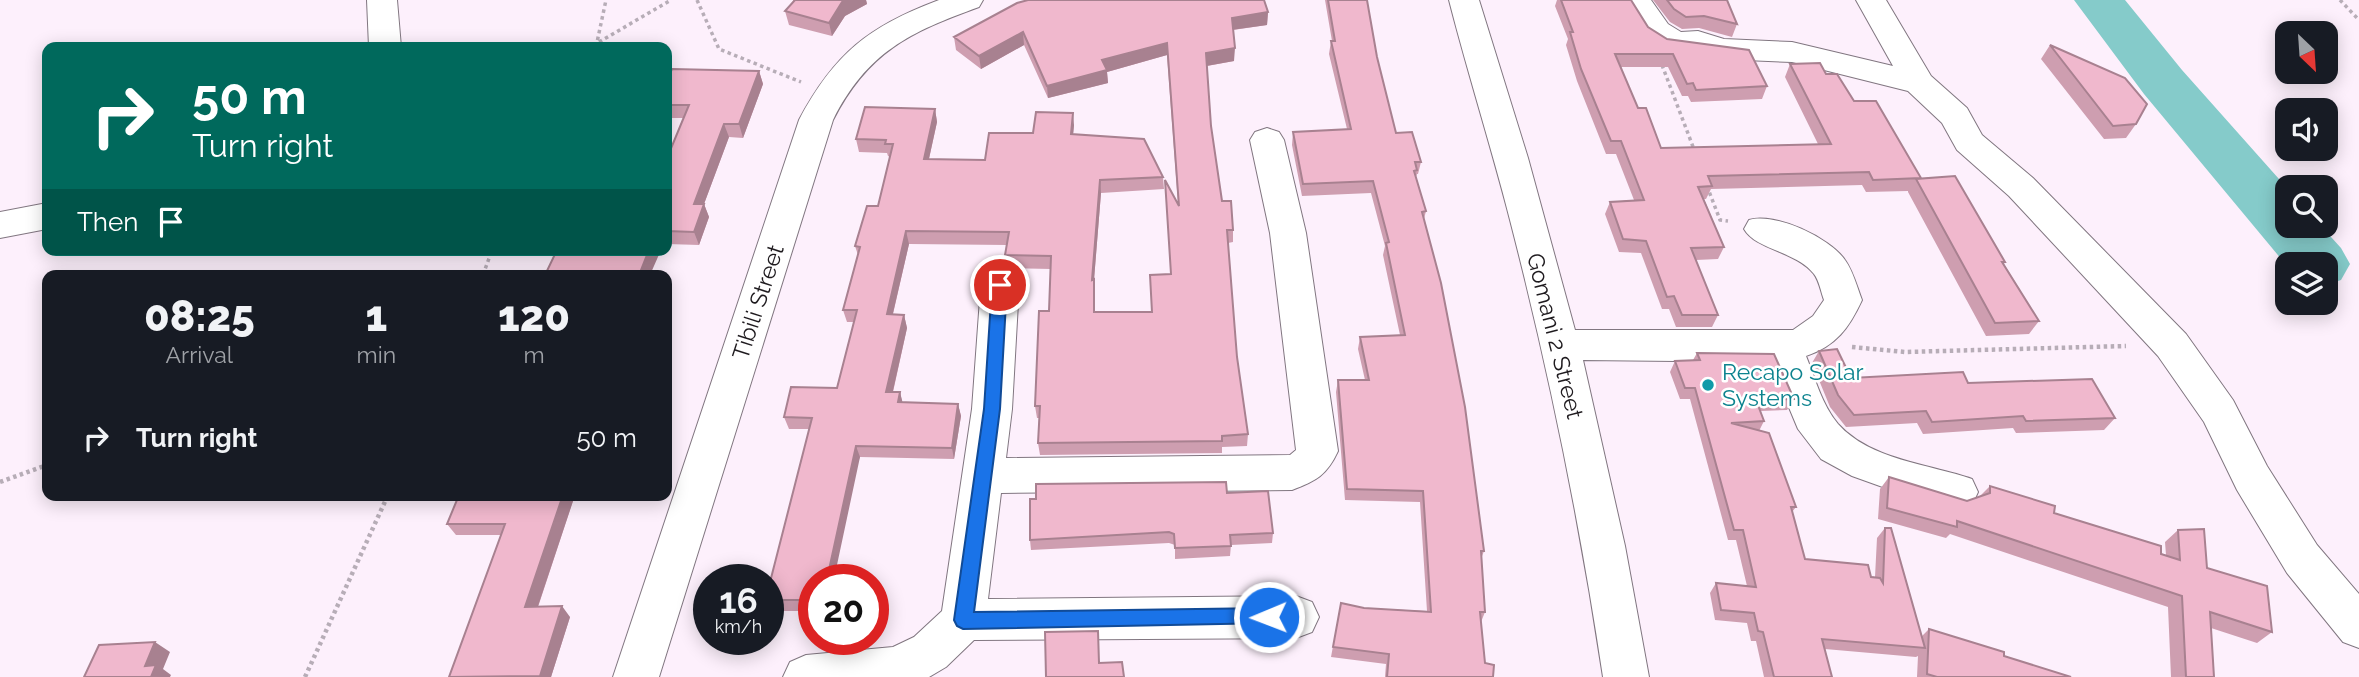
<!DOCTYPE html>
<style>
:root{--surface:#171b24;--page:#20242c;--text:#f1f3f6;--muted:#9ea1a6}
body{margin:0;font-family:Raleway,sans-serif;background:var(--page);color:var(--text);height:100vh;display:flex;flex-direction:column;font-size:26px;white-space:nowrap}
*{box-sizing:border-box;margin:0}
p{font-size:23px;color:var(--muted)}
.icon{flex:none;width:38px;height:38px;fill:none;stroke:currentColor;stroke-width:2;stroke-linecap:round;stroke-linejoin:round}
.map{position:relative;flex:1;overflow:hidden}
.drawer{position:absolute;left:42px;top:270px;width:630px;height:231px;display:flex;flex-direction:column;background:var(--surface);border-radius:14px;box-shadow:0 4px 18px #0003}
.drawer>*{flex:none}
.banner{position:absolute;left:42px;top:42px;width:630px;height:214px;border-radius:14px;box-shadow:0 4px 18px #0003;background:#00695c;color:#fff;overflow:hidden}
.needle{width:46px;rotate:155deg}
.fabs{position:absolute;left:2275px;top:21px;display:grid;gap:14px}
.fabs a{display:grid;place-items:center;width:63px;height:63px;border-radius:14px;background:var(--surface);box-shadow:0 4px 18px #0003;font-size:35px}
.speed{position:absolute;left:693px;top:564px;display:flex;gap:14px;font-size:35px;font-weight:700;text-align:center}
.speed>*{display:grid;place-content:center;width:91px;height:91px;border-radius:50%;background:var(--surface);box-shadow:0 4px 18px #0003;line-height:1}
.speed small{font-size:18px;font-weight:400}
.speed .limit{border:10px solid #d22;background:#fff;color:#111}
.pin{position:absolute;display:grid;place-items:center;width:60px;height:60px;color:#fff;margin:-30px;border:4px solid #fff;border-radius:50%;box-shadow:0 2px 7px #0007}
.me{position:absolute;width:77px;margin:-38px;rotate:269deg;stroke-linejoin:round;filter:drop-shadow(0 0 5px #0008)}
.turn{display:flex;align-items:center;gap:24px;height:147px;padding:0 35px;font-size:32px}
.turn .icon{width:91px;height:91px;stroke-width:2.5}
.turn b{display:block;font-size:49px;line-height:60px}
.then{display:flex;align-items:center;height:66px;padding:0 35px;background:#0003;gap:14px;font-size:26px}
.eta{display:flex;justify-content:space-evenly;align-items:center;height:119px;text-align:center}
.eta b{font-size:42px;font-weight:800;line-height:49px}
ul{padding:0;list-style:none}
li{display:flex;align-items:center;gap:21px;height:98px;padding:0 35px}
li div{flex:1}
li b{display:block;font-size:26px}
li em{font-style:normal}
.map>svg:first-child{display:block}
</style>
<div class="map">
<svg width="2359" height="677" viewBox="0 0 2359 677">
<rect width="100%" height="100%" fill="#fdf0fc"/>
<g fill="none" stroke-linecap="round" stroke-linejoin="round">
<path fill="#85cbca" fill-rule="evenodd" d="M2074 0H2125L2182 70 2287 188V226H2321L2341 248 2350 264 2341 280 2326 285V264L2287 266 2144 94Z"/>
<g stroke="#817680" stroke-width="2">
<path id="minor" d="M367 0H397L401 47H369Z
M939 0H983L979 7C910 32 867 52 833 120L659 677H613L799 120C834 54 869 26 939 0Z
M1449 0H1479L1528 158 1575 330H1793L1813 316 1824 300C1821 292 1819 280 1814 274 1796 251 1756 250 1744 229L1749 220C1775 212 1830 238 1845 260 1853 271 1857 287 1862 300 1849 328 1836 346 1806 356 1815 378 1822 405 1838 424 1870 460 1929 464 1972 479L1978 492 1972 505 1957 510 1905 495 1852 476 1821 459 1798 429 1770 362 1583 360 1625 546 1649 677H1603C1580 523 1549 371 1510 220 1491 146 1468 74 1449 0Z
M1621 0H1651L1668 24 1681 32 1698 31 1724 39 1792 42 1893 66 1856 0H1886L1931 76 1967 108 1982 135 2033 178 2186 334 2233 400 2267 466 2317 545 2359 594V648L2343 642 2287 573 2237 490 2204 422 2158 356 2009 196 1957 150 1942 123 1908 91 1792 62 1721 59 1695 51 1664 49 1646 38Z
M1267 128 1279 132 1284 140 1306 233 1338 451C1327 475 1316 481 1292 490L1001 493 988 599 1296 596 1312 602 1319 617 1312 632 1296 638 974 640 946 667 929 677H783L790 662 806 655 893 647 914 637 942 611 972 409 981 285 987 275 1000 271 1013 275 1019 285 1012 409 1006 458 1290 455 1296 450 1270 233 1250 140 1255 132Z
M47 203V229L0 238V212Z"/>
</g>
<path stroke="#b7adb7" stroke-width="3.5" stroke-dasharray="3.5 3.5" stroke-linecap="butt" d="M697 0 719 49 801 82
M2340 0 2359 20
M599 42 671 0
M596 47 606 0
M1662 65 1695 152
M1707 186 1720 220 1728 221
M483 275 492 250"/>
<path stroke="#b7adb7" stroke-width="4.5" stroke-dasharray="3.5 3.5" stroke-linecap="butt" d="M1852 347 1905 352 2126 346
M0 482 47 465
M305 677 388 495"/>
<use href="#minor" fill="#fff" fill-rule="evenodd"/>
</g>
<path fill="#ce9eb0" d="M793 0H866L867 4 845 16 832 36 789 25 785 11 793 1Z
M1325 0H1367L1377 57 1396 133 1421 162 1418 174H1417L1416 177 1426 211 1424 219 1484 551 1481 559 1485 612 1481 622 1485 663 1493 677H1385L1386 664 1331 657 1341 603 1364 608 1427 611 1420 502 1345 500 1336 392 1338 380H1365L1358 349 1360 337 1400 335 1383 255 1385 246 1371 193 1302 196 1292 145 1293 132 1347 129 1329 54 1331 41H1332Z
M1557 0H1631L1648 27 1667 39 1767 86 1762 99 1691 102 1688 96H1682L1668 67H1620L1638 108 1661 148 1818 144 1785 77 1790 64 1826 74 1854 101 1921 178 2005 262 2004 264 2039 321 2029 334 1986 336 1908 192V191L1866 192 1862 185 1711 189 1706 199H1704L1724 247 1718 259 1696 260 1718 315 1712 327H1676L1669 309H1662L1641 253 1619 252 1605 214 1610 202 1634 200 1616 154H1606L1577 81 1566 45 1568 39 1555 6Z
M1653 0H1727L1737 24 1732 37 1699 28 1682 29 1670 22Z
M1268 12 1267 25 1233 30 1234 61 1207 66 1211 126 1222 201 1233 230V242L1228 243 1237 357 1248 434 1247 446 1222 447V453L1040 455 1038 443 1039 418H1037L1035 406 1049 311 1051 269 1007 268 1005 255 1007 245 909 244 893 314 904 315 907 328 893 392H900L902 402 958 404 961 416 954 459 860 457 814 579V611H777L772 600 773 595 769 586 809 429H789L784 417 837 388 854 322H847L843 310 858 255 855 246 878 206 890 157 888 156 887 153 859 152 856 139 935 109 937 122 929 159 985 160 1033 133 1074 125 1073 134 1163 177 1164 189 1101 193 1094 280 1095 292V312H1151L1171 274 1165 180 1178 204 1167 55 1107 72 1108 83 1048 98 1024 45 981 69 956 50 954 37Z
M2050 45 2136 124 2126 138 2104 139 2041 59Z
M759 71 763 84 743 138 729 137 704 204 709 217 699 245 667 244V158L683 118H667V80Z
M1819 351 1851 378 1968 383 2115 418 2104 430 2016 433 2013 428 1923 434 1917 423 1846 427 1830 407 1812 363Z
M1697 353 1794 399 1787 410 1760 411 1764 421 1759 431 1796 507 1792 512 1805 559 1875 577 1877 538 1885 528 1922 636 1929 629 2004 656 2071 677H1917L1918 656 1916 657 1825 649 1832 677H1764L1756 641H1751L1747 623 1715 620 1710 593 1716 583 1747 586 1736 540H1728L1690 399H1680L1670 372 1675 361 1693 360Z
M1889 477 1967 501 1980 496 1990 486 2054 513 2166 555 2165 542 2178 530 2207 568 2272 632 2257 643 2211 628 2214 677H2171L2168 607 1950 534 1946 538 1878 519 1880 489Z
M1227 493 1273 533 1272 543 1231 545 1230 556 1175 559V545L1169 543 1031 550 1030 540Z
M575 495 538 607 570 617 551 677H449L501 535H456L447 524Z"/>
<path fill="#a88190" d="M847 0H866L867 4 845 16 832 36 829 23 842 2Z
M1268 12 1267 25 1231 30 1232 18Z
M1023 32 1024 45 981 69 979 56Z
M1167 43V55L1107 72 1108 83 1048 98 1047 86 1102 60Z
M1235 48 1234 61 1206 66V53Z
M759 71 763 84 743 138 739 124Z
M935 109 937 122 926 172 924 159Z
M1073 113 1074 125 1072 147 1071 134Z
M724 124 729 137 704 204 709 217 699 245 694 232V204Z
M1100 180 1101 193 1093 292 1092 280Z
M906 231 909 244 890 326 887 314Z
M649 250H661L650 275H639Z
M904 315 907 328 890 404 886 392Z
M900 392 903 404 898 402Z
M958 404 961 416 954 459 952 448Z
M856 446 860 457 834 579H827Z
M563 495H575L534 618 525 607Z
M562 606 570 617 551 677H540V676Z
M155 642 170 652 163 669 171 675 170 677H151L145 666Z"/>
<path fill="#f0b8cd" stroke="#a88190" stroke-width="2" d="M795 0H847L842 2 829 23 785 11Z
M1028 0H1264L1268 12 1232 18 1235 48 1206 53 1211 126 1222 201H1231L1233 230H1227L1237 357 1248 434 1222 436V441L1038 443 1040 406H1035L1039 311H1049L1051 256 1005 255 1009 232 906 231 887 314 904 315 886 392H900L898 402 958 404 952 448 856 446 827 579H814V600H772L775 586H769L812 418 784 417 791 387 837 388 857 310H843L860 247 855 246 867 206H878L893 144H885L886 140 856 139 865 107 935 109 924 159 985 160 989 133H1033L1036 112 1073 113 1071 134 1144 139 1163 177 1100 180 1092 280 1094 279V312H1152L1150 275 1171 274 1165 180 1179 206 1167 43 1102 60 1107 70 1047 86 1023 32 979 56 954 37 1017 3Z
M1328 0H1367L1377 57 1396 133 1412 132 1421 162H1415L1417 170 1414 171 1426 211 1422 212 1441 283 1465 407 1484 551H1481L1485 612H1480L1485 663 1494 665 1493 677H1387L1389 654 1333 647 1341 603 1364 608 1431 612 1423 491 1347 489 1338 380H1369L1360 337 1405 335 1386 243 1389 242 1373 181 1303 184 1293 132 1351 129 1331 41H1335Z
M1561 0H1631L1648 27 1667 39 1749 50 1767 86 1696 90 1693 83 1687 84 1673 54H1615L1638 108H1646L1661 148 1831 144 1790 64 1820 63 1826 74H1837L1854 101H1876L1921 178 1873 180 1869 172 1708 176 1712 186 1698 187 1724 247 1691 248 1718 315H1682L1674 296 1667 297 1646 241 1623 239 1610 202 1644 200 1621 141H1611L1581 69 1570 32H1573Z
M1667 0H1727L1737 24 1704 16 1686 17 1674 9Z
M2050 45 2125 78 2147 104 2136 124 2113 126Z
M672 69 759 71 739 124H724L694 204H704L694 232 667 231V158L689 105H667V80Z
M1955 176 2005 262H2002L2039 321 1995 323 1916 179Z
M557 250H649L639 275H545Z
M1837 349 1851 378 1963 372 1968 383 2092 379 2115 418 2026 421 2023 416 1932 422 1926 411 1854 415 1838 395 1819 351Z
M1697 353 1774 354 1794 399 1756 400 1764 421 1731 423 1769 433 1796 507H1791L1805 559 1868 565 1871 577 1880 578 1883 583 1885 528H1891L1925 648 1822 639 1832 677H1774L1763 632 1758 631 1754 613 1721 610 1716 583 1756 587 1743 530H1734L1695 388H1685L1675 361 1700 360Z
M1889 477 1967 501 1990 493V486L2055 506 2054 513 2161 546V554L2180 560 2178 530 2204 529 2207 568 2267 586 2272 632 2210 612 2214 677H2186L2182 596 1957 521V527L1887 508Z
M1226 482 1227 493 1268 491 1273 533 1230 535 1231 546 1175 548 1174 534 1169 532 1030 540V499H1036V484Z
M459 495H563L525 607 562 606 540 676 449 677 505 524H447Z
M1929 629 2004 652V656L2071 677H1937L1927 674Z
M1098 631 1099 663 1122 662 1124 677H1046L1045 632Z
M155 642 145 666 156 665 151 677H84L99 645Z"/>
<path fill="#1a73e8" stroke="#114b97" stroke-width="2" d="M1000 280 1007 285 1000 409 974 612 1269 608 1275 611 1278 617 1275 623 963 629 957 626 954 620 984 409 992 285Z"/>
<circle fill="#0f9aa8" stroke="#fff" stroke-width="2.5" cx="1708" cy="385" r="7"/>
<g text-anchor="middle" stroke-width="5" stroke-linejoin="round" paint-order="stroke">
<g font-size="23" fill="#1e1a1e" stroke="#fff">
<text transform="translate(758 302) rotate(-72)" y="8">Tibili Street</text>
<text transform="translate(1555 336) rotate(76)" y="8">Gomani 2 Street</text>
</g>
<g font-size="23" fill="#0d838f" stroke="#fff" text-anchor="start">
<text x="1722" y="380">Recapo Solar<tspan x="1722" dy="26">Systems</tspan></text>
</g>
</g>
</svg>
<div class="fabs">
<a><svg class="needle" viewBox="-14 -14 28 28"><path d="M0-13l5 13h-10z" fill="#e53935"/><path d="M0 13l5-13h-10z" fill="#9ea1a6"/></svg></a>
<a><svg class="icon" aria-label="sound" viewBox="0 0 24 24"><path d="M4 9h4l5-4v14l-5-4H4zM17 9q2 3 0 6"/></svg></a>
<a><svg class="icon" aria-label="search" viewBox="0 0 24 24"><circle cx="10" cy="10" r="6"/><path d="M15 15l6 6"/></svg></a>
<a><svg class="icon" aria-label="layers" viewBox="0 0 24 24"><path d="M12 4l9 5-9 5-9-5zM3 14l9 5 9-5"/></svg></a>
</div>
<div class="speed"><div>16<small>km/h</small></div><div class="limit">20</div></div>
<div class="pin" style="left:1000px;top:285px;background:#d93025"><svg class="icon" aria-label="arrive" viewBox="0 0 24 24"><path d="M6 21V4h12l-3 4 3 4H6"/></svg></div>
<svg class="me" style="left:1269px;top:617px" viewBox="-20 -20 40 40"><circle r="17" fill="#1a73e8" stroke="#fff" stroke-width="3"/><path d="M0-11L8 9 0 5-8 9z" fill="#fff"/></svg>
<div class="banner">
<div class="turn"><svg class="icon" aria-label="right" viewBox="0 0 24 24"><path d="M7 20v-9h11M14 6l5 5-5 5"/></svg><div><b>50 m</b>Turn right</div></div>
<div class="then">Then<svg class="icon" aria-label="arrive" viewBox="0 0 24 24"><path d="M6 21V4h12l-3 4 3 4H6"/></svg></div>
</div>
<section class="drawer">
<div class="eta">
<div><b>08:25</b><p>Arrival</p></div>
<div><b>1</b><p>min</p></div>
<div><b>120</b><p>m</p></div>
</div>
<ul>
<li><svg class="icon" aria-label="right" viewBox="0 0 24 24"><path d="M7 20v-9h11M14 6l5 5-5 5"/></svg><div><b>Turn right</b></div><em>50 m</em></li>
</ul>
</section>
</div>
